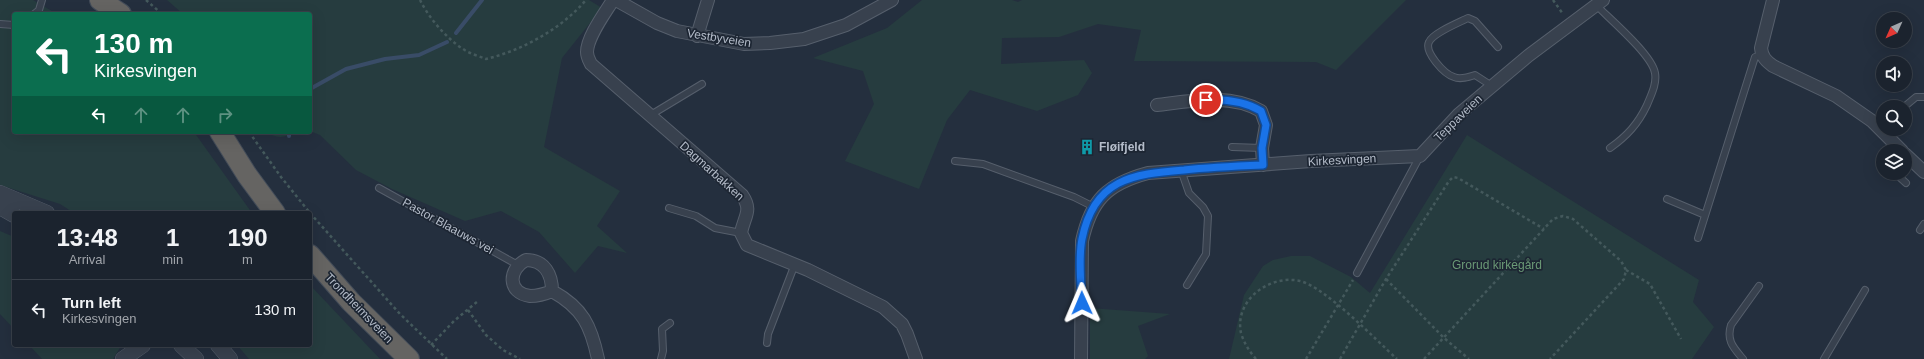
<!DOCTYPE html>
<meta charset="utf-8">
<style>
:root{--surface:#1b232e;--page:#242b36;--text:#f1f3f6;--muted:#a0a4aa;--line:#39404a}
body{margin:0;font-family:Helvetica,sans-serif;background:var(--page);color:var(--text);height:100vh;display:flex;flex-direction:column;font-size:15px;white-space:nowrap}
*{box-sizing:border-box;margin:0}
p{font-size:13px;color:var(--muted)}
.icon{flex:none;width:22px;height:22px;fill:none;stroke:currentColor;stroke-width:2;stroke-linecap:round;stroke-linejoin:round}
.map{position:relative;flex:1;overflow:hidden}
.sheet{position:absolute;left:12px;top:211px;width:300px;height:136px;display:flex;flex-direction:column;background:var(--surface);border-radius:4px;box-shadow:0 4px 16px #0002,0 0 0 1px var(--line)}
.sheet>*{flex:none}
.guide{position:absolute;left:12px;top:12px;width:300px;height:122px;border-radius:4px;box-shadow:0 4px 16px #0002,0 0 0 1px var(--line);background:#0b6e4f;color:#fff;overflow:hidden}
.needle{width:26px;rotate:225deg}
.fabs{position:absolute;left:1876px;top:12px;display:grid;gap:8px}
.fabs a{display:grid;place-items:center;width:36px;height:36px;border-radius:50%;background:var(--surface);box-shadow:0 4px 16px #0002,0 0 0 1px var(--line);font-size:20px}
.pin{position:absolute;display:grid;place-items:center;width:34px;height:34px;color:#fff;margin:-17px;border:2px solid #fff;border-radius:50%;box-shadow:0 1px 4px #0007}
.me{position:absolute;width:44px;margin:-22px;rotate:359deg;stroke-linejoin:round;filter:drop-shadow(0 0 3px #0008)}
.turn{display:flex;align-items:center;gap:14px;height:84px;padding:0 16px;font-size:18px}
.turn .icon{width:52px;height:52px;stroke-width:2.5}
.turn b{display:block;font-size:28px;line-height:34px}
.lanes{display:flex;align-items:center;height:38px;padding:0 16px;background:#0003;justify-content:center;gap:20px;direction:ltr}
.lanes .off{opacity:.35}
.eta{display:flex;justify-content:space-evenly;align-items:center;height:68px;text-align:center}
.eta b{font-size:24px;font-weight:700;line-height:28px}
ul{padding:0;list-style:none}
li{display:flex;align-items:center;gap:12px;height:60px;padding:0 16px;border-top:1px solid var(--line)}
li div{flex:1}
li b{display:block;font-size:15px}
li em{font-style:normal}
.map>svg:first-child{display:block}
</style>
<div class="map">
<svg width="1924" height="359" viewBox="0 0 1924 359">
<rect width="100%" height="100%" fill="#242f3e"/>
<path fill="#263c3f" d="M0 0H33L57 14H14V132H194L252 213H74L60 204 0 185Z
M167 0H589L602 8 562 58 544 147 620 191 597 226 627 253 598 246 575 273 539 232 501 211 465 221 392 189 356 170 320 135 310 131V14H183Z
M922 0H1012L1018 2 1022 0H1406L1336 70 1316 62 1134 61 1141 30 1098 24 1059 37 1002 38 1001 64 1084 60 1092 73 1078 95 1037 111 970 90 947 120 919 189 845 161 874 104 863 71 813 58 887 28Z
M265 132H294C284 139 276 138 265 132Z
M1467 135 1699 280 1693 302 1714 327 1692 359H1229L1244 295 1263 266 1273 260 1291 256H1310L1351 277 1370 293Z
M0 231 14 237V329L0 314Z
M310 285 380 359H249L237 345H310Z
M1090 308 1170 314 1138 326 1148 356 1145 359H1090Z
M29 345H121V346L113 359H42Z"/>
<g fill="none" stroke-linecap="round" stroke-linejoin="round">
<path stroke="#394c67" stroke-width="4" d="M456 33 482 0
M310 89 346 69 385 59 419 55 447 42
M289 136V132"/>
<g stroke="#565f6c" stroke-width="8">
<path id="service" d="M1597 6C1611 20 1652 55 1655 73 1657 84 1651 95 1647 105 1638 124 1627 136 1610 148
M34 14 39 10 42 0
M0 24 14 25
M1492 86 1475 75C1469 77 1460 80 1454 77 1444 74 1424 52 1429 42 1433 33 1458 23 1468 18L1475 21 1498 47
M1904 107 1916 97H1924
M649 116 702 84
M1232 147 1262 148
M955 161 983 164 1074 197 1094 207
M1181 170 1189 193 1203 207 1208 216 1206 254 1187 285
M1895 173 1906 183
M379 188 518 265
M1667 199 1705 215
M669 208 696 216 715 228 741 233
M1920 230 1924 224
M1698 238 1755 57 1762 55
M1357 273 1420 156
M767 343 768 334 795 264
M661 359 663 351 662 329 670 323
M1743 359C1734 348 1726 341 1731 325L1759 286
M1824 359 1865 290"/>
</g>
<g stroke="#565f6c" stroke-width="14">
<path id="minor" d="M613 0C605 13 587 37 587 52 587 57 589 60 591 64L742 195C753 211 744 216 741 233L747 245 808 270 883 307 902 324 907 334 916 359
M616 0 657 23 677 31 744 44 770 43 804 39 846 25 892 0
M1773 0 1761 48C1762 57 1766 61 1773 66L1836 96 1872 121 1902 151
M697 36 708 0
M1157 105C1191 101 1230 93 1261 111L1266 125 1262 148 1263 165
M1905 154 1924 172
M552 291C552 275 545 260 526 260 508 269 507 293 530 296 537 296 545 294 552 291 583 308 591 326 598 359
M1081 359 1082 241C1091 200 1107 184 1148 173L1311 161 1420 156 1459 114 1528 56 1603 0"/>
</g>
<g stroke="#565f6c" stroke-width="16">
<path id="tertiary" d="M0 193 47 213
M0 207 14 215
M181 345 196 359
M218 345 230 359
M123 359 143 345"/>
</g>
<g stroke="#434c59" stroke-width="22">
<path id="trunk" d="M100 0 121 14
M220 132 247 175 275 213
M310 255 351 302 409 359"/>
</g>
<path stroke="#44595c" stroke-width="2.5" stroke-dasharray="3 3" stroke-linecap="butt" d="M146 0 162 14
M420 0C429 18 446 38 463 49 470 54 479 56 486 59 523 50 561 29 586 0
M1553 0 1563 14
M249 132 281 177 310 213
M310 213 400 314 447 359
M1626 270 1650 284 1681 339
M1386 279 1444 338 1469 359
M468 310 486 335 503 350 520 359
M431 345 454 321 478 301
M1256 359C1249 351 1244 343 1241 333 1234 300 1270 274 1300 281 1325 287 1376 340 1397 359
M1306 359 1353 280
M1340 359 1386 279 1449 181 1453 177 1458 178 1544 229
M1424 359 1553 219 1563 216 1573 219 1621 261 1626 270 1624 279 1550 359"/>
<use href="#service" stroke="#38414e" stroke-width="6"/>
<use href="#minor" stroke="#38414e" stroke-width="12"/>
<use href="#tertiary" stroke="#38414e" stroke-width="15"/>
<use href="#trunk" stroke="#656462" stroke-width="20"/>
</g>
<g fill="none" stroke-linecap="round" stroke-linejoin="round">
<g stroke="#114b97" stroke-width="10">
<path id="route" d="M1082 303C1081 283 1078 259 1082 239 1094 179 1132 174 1184 170 1211 167 1237 166 1263 165L1262 148 1266 125 1261 111C1244 101 1225 99 1206 100"/>
</g>
<use href="#route" stroke="#1a73e8" stroke-width="7"/>
</g>
<defs>
<g id="building-bare" transform="scale(1.2)"><path d="M-4-6H4V6H1V3H-1V6H-4ZM-2.5-4.3h1.7v1.8h-1.7ZM.8-4.3h1.7v1.8H.8ZM-2.5-1h1.7V.8h-1.7ZM.8-1h1.7V.8H.8Z" fill="#0f9aa8" stroke="#1d2633" stroke-width="2.5" paint-order="stroke"/></g>
</defs>
<g fill-rule="evenodd">
<use href="#building-bare" x="1087" y="147"/>
</g>
<g text-anchor="middle" stroke-width="3.5" stroke-linejoin="round" paint-order="stroke">
<g font-size="12" fill="#b4bcc9" stroke="#1d2633">
<text transform="translate(719 38) rotate(9)" y="4">Vestbyveien</text>
<text transform="translate(1458 118) rotate(-44)" y="4">Teppaveien</text>
<text transform="translate(1342 160) rotate(-3)" y="4">Kirkesvingen</text>
<text transform="translate(712 171) rotate(42)" y="4">Dagmarbakken</text>
<text transform="translate(448 226) rotate(29)" y="4">Pastor Blaauws vei</text>
<text transform="translate(359 308) rotate(46)" y="4">Trondheimsveien</text>
</g>
<g font-size="12" font-weight="bold" fill="#b4bcc9" stroke="#1d2633" text-anchor="start">
<text x="1099" y="151">Fløifjeld</text>
</g>
<g font-size="12" fill="#6b9a76" stroke="#1d2633">
<text x="1497" y="269">Grorud kirkegård</text>
</g>
</g>
</svg>
<div class="fabs">
<a><svg class="needle" viewBox="-14 -14 28 28"><path d="M0-13l5 13h-10z" fill="#e53935"/><path d="M0 13l5-13h-10z" fill="#a0a4aa"/></svg></a>
<a><svg class="icon" aria-label="sound" viewBox="0 0 24 24"><path d="M4 9h4l5-4v14l-5-4H4zM17 9q2 3 0 6"/></svg></a>
<a><svg class="icon" aria-label="search" viewBox="0 0 24 24"><circle cx="10" cy="10" r="6"/><path d="M15 15l6 6"/></svg></a>
<a><svg class="icon" aria-label="layers" viewBox="0 0 24 24"><path d="M12 4l9 5-9 5-9-5zM3 14l9 5 9-5"/></svg></a>
</div>
<div class="pin" style="left:1206px;top:100px;background:#d93025"><svg class="icon" aria-label="arrive" viewBox="0 0 24 24"><path d="M6 21V4h12l-3 4 3 4H6"/></svg></div>
<svg class="me" style="left:1082px;top:303px" viewBox="-20 -20 40 40"><path d="M0-17L14 15 0 8-14 15z" fill="#1a73e8" stroke="#fff" stroke-width="4"/></svg>
<div class="guide">
<div class="turn"><svg class="icon" aria-label="left" viewBox="0 0 24 24"><path d="M17 20v-9H6M10 6l-5 5 5 5"/></svg><div><b>130 m</b>Kirkesvingen</div></div>
<div class="lanes"><svg class="icon" aria-label="left" viewBox="0 0 24 24"><path d="M17 20v-9H6M10 6l-5 5 5 5"/></svg><svg class="icon off" aria-label="ahead" viewBox="0 0 24 24"><path d="M12 20V5M6 11l6-6 6 6"/></svg><svg class="icon off" aria-label="ahead" viewBox="0 0 24 24"><path d="M12 20V5M6 11l6-6 6 6"/></svg><svg class="icon off" aria-label="right" viewBox="0 0 24 24"><path d="M7 20v-9h11M14 6l5 5-5 5"/></svg></div>
</div>
<section class="sheet">
<div class="eta">
<div><b>13:48</b><p>Arrival</p></div>
<div><b>1</b><p>min</p></div>
<div><b>190</b><p>m</p></div>
</div>
<ul>
<li><svg class="icon" aria-label="left" viewBox="0 0 24 24"><path d="M17 20v-9H6M10 6l-5 5 5 5"/></svg><div><b>Turn left</b><p>Kirkesvingen</p></div><em>130 m</em></li>
</ul>
</section>
</div>
